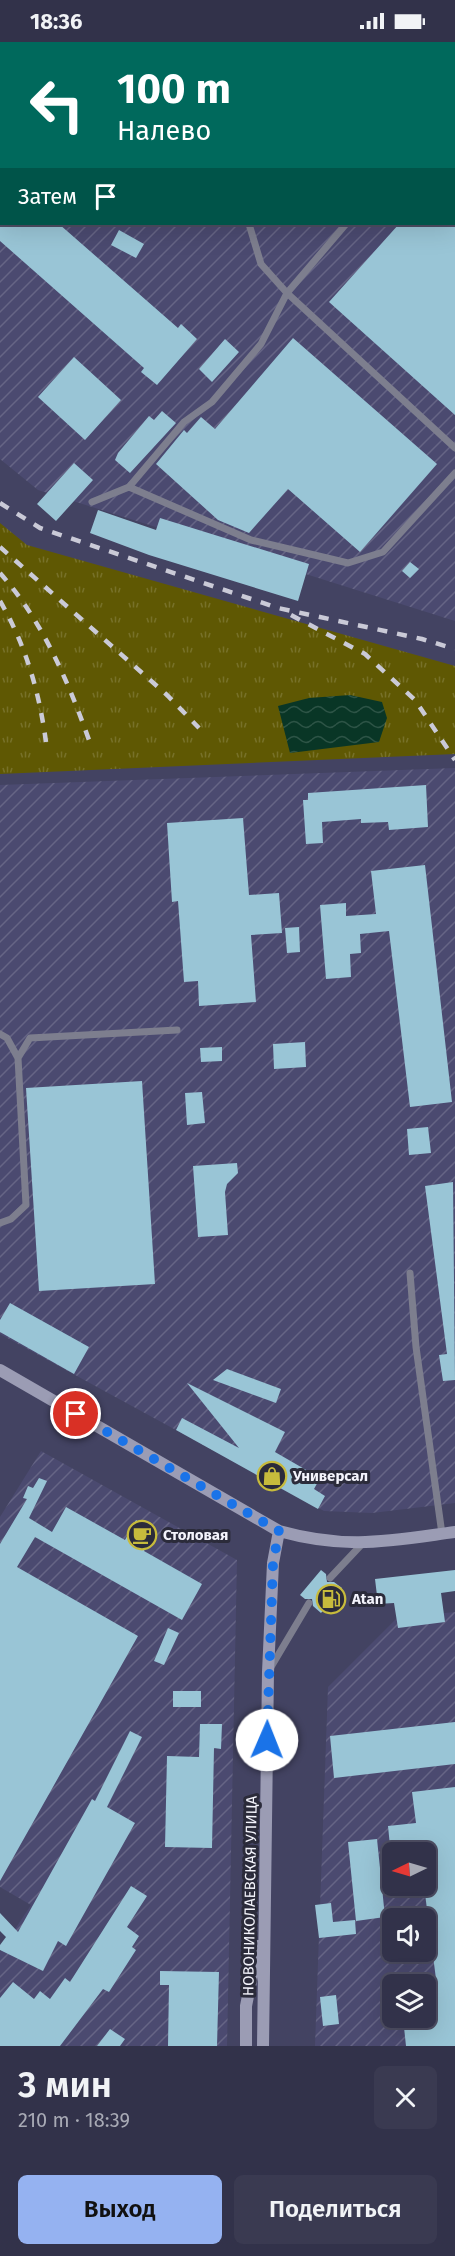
<!DOCTYPE html>
<html lang="ru">
<meta charset="utf-8">
<style>
:root{--surface:#32324a;--page:#3a3a51;--text:#f1f3f6;--muted:#a8aab5;--line:#4d4d62;--accent:#95b2f1}
body{margin:0;font-family:"Fira Sans",sans-serif;background:var(--page);color:var(--text);height:100vh;display:flex;flex-direction:column;font-size:22px;white-space:nowrap}
*{box-sizing:border-box;margin:0}
p{font-size:20px;color:var(--muted)}
.icon{flex:none;width:33px;height:33px;fill:none;stroke:currentColor;stroke-width:2;stroke-linecap:round;stroke-linejoin:round}
.map{position:relative;height:2004px;overflow:hidden}
.panel{display:flex;flex-direction:column;background:var(--surface);flex:1}
.panel>*{flex:none}
.guide{position:absolute;left:0px;top:0px;width:456px;height:183px;box-shadow:0 6px 24px #0002,0 0 0 2px var(--line);background:#00695c;color:#fff;overflow:hidden}
.needle{width:39px;rotate:265deg}
.tools{position:absolute;left:382px;top:1800px;display:grid;gap:12px}
.tools a{display:grid;place-items:center;width:54px;height:54px;border-radius:9px;background:var(--surface);box-shadow:0 6px 24px #0002,0 0 0 2px var(--line);font-size:30px}
.pin{position:absolute;display:grid;place-items:center;width:51px;height:51px;color:#fff;margin:-26px;border:3px solid #fff;border-radius:50%;box-shadow:0 2px 6px #0007}
.me{position:absolute;width:66px;margin:-33px;rotate:1deg;stroke-linejoin:round;filter:drop-shadow(0 0 4px #0008)}
.turn{display:flex;align-items:center;gap:21px;height:126px;padding:0 18px;font-size:27px}
.turn .icon{width:78px;height:78px;stroke-width:2.5}
.turn b{display:block;font-size:42px;line-height:51px}
.then{display:flex;align-items:center;height:57px;padding:0 18px;background:#0003;gap:12px;font-size:22px}
.round{display:grid;place-items:center;flex:none;width:63px;height:63px;border-radius:9px;background:var(--page)}
.summary{display:flex;align-items:center;justify-content:space-between;height:102px;padding:0 18px}
h1{font-size:36px;font-weight:600;line-height:45px}
.button{display:flex;gap:12px;margin-top:auto;padding:12px 18px}
.button a{flex:1;height:69px;border-radius:9px;background:var(--accent);color:#111;font-size:24px;font-weight:600;line-height:69px;text-align:center}
.button a+a{background:var(--page);color:var(--text)}
.status{display:flex;justify-content:space-between;align-items:center;height:42px;padding:0 30px;background:var(--surface);direction:ltr}
.status svg{height:16px;fill:currentColor}
.map>svg:first-child{display:block}
</style>
<div class="status"><b>18:36</b><svg viewBox="0 0 49 12"><path d="M0 12V9h3v3zM5 12V6h3v6zM10 12V3h3v9zM15 12V0h3v12zM26 1h20v11H26zM47 4h2v5h-2z"/></svg></div>
<div class="map">
<svg width="455" height="2004" viewBox="0 0 455 2004">
<defs>
<pattern id="industrial-furrows" width="10" height="10" patternUnits="userSpaceOnUse" patternTransform="scale(1.5)"><rect width="10" height="10" fill="#4b4a70"/><path d="M-1 1l2-2M0 10L10 0M9 11l2-2" fill="none" stroke="#666585"/></pattern>
<pattern id="grass-tufts" width="24" height="20" patternUnits="userSpaceOnUse" patternTransform="scale(1.5)"><rect width="24" height="20" fill="#5f5803"/><path d="M3 7l-1-3M5 7V3M7 7l1-3M15 17l-1-3M17 17v-4M19 17l1-3" fill="none" stroke="#777129"/></pattern>
<pattern id="water-waves" width="16" height="10" patternUnits="userSpaceOnUse" patternTransform="scale(1.5)"><rect width="16" height="10" fill="#093626"/><path d="M0 5q4-4 8 0t8 0" fill="none" stroke="#2d5446"/></pattern>
</defs>
<rect width="100%" height="100%" fill="#434362"/>
<path fill="url(#industrial-furrows)" fill-rule="evenodd" d="M0 0 351 1 2 2V182H454L455 70V579L38 448 0 417Z
M455 726V1461L372 1471 324 1469 0 1292V743Z
M41 1409 237 1518 227 2004H0V1910L31 1863 0 1845V1475Z
M455 1570V2004H315L328 1645 397 1576ZM393 1810H426V1844H393ZM393 1876H426V1910H393ZM393 1942H426V1976H393Z"/>
<path fill="url(#grass-tufts)" d="M0 481 27 503 455 624V712L0 732Z"/>
<path fill="url(#water-waves)" d="M350 653 382 660 387 676 379 700 290 711 278 664 309 656Z"/>
<path fill="#99c5d6" d="M0 182H59L178 286 181 282 197 297 157 343 141 330 144 326 0 199Z
M399 182H455V373L329 260Z
M119 188 144 202 136 216 111 203Z
M293 296 437 422 360 510 288 447 249 491 218 478 156 422 184 388 187 391 201 375 215 387Z
M225 297 239 310 212 340 199 327Z
M74 315 121 358 85 398 38 355Z
M162 369 176 381 130 431 115 418 118 411 149 374 154 378Z
M74 421 93 438 56 479 37 462Z
M98 468 156 488 160 476 309 522 298 559 149 513 90 491Z
M410 520 419 527 410 536 402 529Z
M426 743 428 785 389 788 388 780 361 781V777L322 780 323 801 306 802 303 758H308V751Z
M243 776 249 853 279 851 282 891 251 893 256 960 199 964 198 939 184 940 178 859 172 860 167 781Z
M425 823 452 1060 410 1065 389 889 360 892 361 911 350 912 351 935 326 937 320 863 346 861V874L376 872 371 829Z
M299 885 300 910 287 911 285 886Z
M305 1000 306 1025 274 1027 273 1002Z
M222 1005V1019L201 1020 200 1006Z
M142 1039 155 1242 39 1249 26 1046Z
M202 1050 205 1081 187 1083 185 1051Z
M428 1085 431 1111 409 1113 407 1087Z
M237 1121 238 1131 227 1142 225 1150 228 1193 198 1195 193 1124Z
M453 1140 455 1338 443 1339 439 1313 447 1312 425 1144Z
M10 1261 89 1305 74 1332 0 1290V1278Z
M227 1327 281 1347 276 1361 213 1338Z
M187 1341 285 1390 275 1410 320 1436 314 1447 325 1454 318 1467 176 1388 182 1376 239 1406Z
M39 1436 47 1439 29 1476 52 1490 66 1465 125 1498 136 1478 155 1489 144 1509 202 1542 182 1578 35 1495 17 1525 138 1594 0 1839V1502L27 1457 23 1456 28 1444 33 1446Z
M321 1528 326 1532 327 1540H334L342 1546 321 1571 313 1564 312 1557H305L300 1553Z
M455 1528V1549L441 1551 445 1580 398 1586 394 1561 378 1562 375 1537Z
M168 1586 179 1591 164 1623 154 1619Z
M173 1649H201V1665H173Z
M455 1680V1722L334 1736 330 1694Z
M200 1682H222L221 1707 214 1706 212 1806 165 1805 167 1714 199 1715Z
M130 1689 142 1695 107 1765 135 1781 66 1904 58 1899 43 1929 0 1908V1903L6 1895 0 1889V1871L18 1890 92 1757 95 1759Z
M455 1745V2004H406L403 1976H426V1938L436 1937 424 1844 426 1810H420L419 1800 390 1804 388 1784 416 1781 412 1750Z
M377 1797 385 1875 356 1879 348 1800Z
M131 1844 147 1854 127 1885 139 1894 132 1905 136 1908 109 1950 103 1947 60 2004H0V1956L13 1940 34 1957 40 1949 50 1957 65 1936 70 1940Z
M331 1861 333 1880 355 1878 356 1892 319 1896 315 1863Z
M160 1929 219 1930 217 2004H168L169 1943H160Z
M336 1953 339 1982 323 1984 320 1955Z
M110 1987 125 1997 120 2004H97Z"/>
<g fill="none" stroke-linecap="round" stroke-linejoin="round">
<path stroke="#7d7e8e" stroke-width="7" d="M454 63 455 62
M454 144H455
M249 182 261 222 287 251 455 406
M129 445 251 498 348 521 383 510 455 431
M92 460 129 445 184 380 212 360 261 302 287 251 346 182
M0 992 7 996 18 1016 26 1163 11 1177 0 1181
M18 1016 30 996 177 988
M410 1231 416 1305 442 1492
M330 1536 362 1502
M271 1625 309 1561"/>
<path stroke="#9b9cb4" stroke-width="12" d="M0 1328 279 1489C347 1508 388 1499 455 1490
M246 2004V1964L258 1904
M263 2004 268 1630 273 1521 279 1489"/>
<path stroke="#cacad7" stroke-width="4.5" stroke-dasharray="10 10" stroke-linecap="butt" d="M0 461 40 486 278 566 422 597 455 607
M0 505 167 653 199 686
M0 531C42 578 68 639 89 698
M0 559C26 604 39 649 46 700
M291 573 365 612 415 658 455 718"/>
</g>
<g fill="none" stroke-linecap="round" stroke-linejoin="round">
<path stroke="#1a73e8" stroke-width="10" stroke-dasharray="0 18" d="M76 1372 279 1489 273 1521 267 1698"/>
</g>
<defs>
<g id="shop-ring" transform="scale(1.5)"><circle r="9.5" fill="#2b2b3a" stroke="#c7bb3c" stroke-width="1.5"/><path d="M-5-2.5h2.3a2.7 3.5 0 0 1 5.4 0H5L5.5 6h-11ZM-1.5-2.5h3a1.5 2.3 0 0 0-3 0Z" fill="#c7bb3c"/></g>
<g id="cafe-ring" transform="scale(1.5)"><circle r="9.5" fill="#2b2b3a" stroke="#c7bb3c" stroke-width="1.5"/><path d="M-5.5-4.5H6V0H3Q3 3.5 0 3.5H-2.5Q-5.5 3.5-5.5 0ZM3-3.2v2h1.7v-2ZM-6 4.5H4V6H-6Z" fill="#c7bb3c"/></g>
<g id="fuel-ring" transform="scale(1.5)"><circle r="9.5" fill="#2b2b3a" stroke="#c7bb3c" stroke-width="1.5"/><path d="M-5.5-6h7V0h2V4h1.3V-2.5L3-4.5l.8-.8L6-3V5H2.5V1h-1V6h-7ZM-4.2-4.7v3.2H.2V-4.7Z" fill="#c7bb3c"/></g>
</defs>
<g fill-rule="evenodd">
<use href="#shop-ring" x="272" y="1434"/>
<use href="#cafe-ring" x="142" y="1493"/>
<use href="#fuel-ring" x="331" y="1557"/>
</g>
<g text-anchor="middle" stroke-width="6" stroke-linejoin="round" paint-order="stroke">
<g font-size="15" font-weight="bold" fill="#f4f4fc" stroke="#2b2b3a" text-anchor="start">
<text x="293" y="1439">Универсал</text>
<text x="163" y="1498">Столовая</text>
<text x="352" y="1562">Atan</text>
</g>
<g font-size="15" fill="#f4f4fc" stroke="#2b2b3a">
<text transform="translate(250 1854) rotate(-89)" y="5">НОВОНИКОЛАЕВСКАЯ УЛИЦА</text>
</g>
</g>
</svg>
<div class="tools">
<a><svg class="needle" viewBox="-14 -14 28 28"><path d="M0-13l5 13h-10z" fill="#e53935"/><path d="M0 13l5-13h-10z" fill="#a8aab5"/></svg></a>
<a><svg class="icon" aria-label="sound" viewBox="0 0 24 24"><path d="M4 9h4l5-4v14l-5-4H4zM17 9q2 3 0 6"/></svg></a>
<a><svg class="icon" aria-label="layers" viewBox="0 0 24 24"><path d="M12 4l9 5-9 5-9-5zM3 14l9 5 9-5"/></svg></a>
</div>
<div class="pin" style="left:76px;top:1372px;background:#d93025"><svg class="icon" aria-label="arrive" viewBox="0 0 24 24"><path d="M6 21V4h12l-3 4 3 4H6"/></svg></div>
<svg class="me" style="left:267px;top:1698px" viewBox="-20 -20 40 40"><circle r="19" fill="#fff"/><path d="M0-13L10 11 0 6-10 11z" fill="#1a73e8"/></svg>
<div class="guide">
<div class="turn"><svg class="icon" aria-label="left" viewBox="0 0 24 24"><path d="M17 20v-9H6M10 6l-5 5 5 5"/></svg><div><b>100 m</b>Налево</div></div>
<div class="then">Затем<svg class="icon" aria-label="arrive" viewBox="0 0 24 24"><path d="M6 21V4h12l-3 4 3 4H6"/></svg></div>
</div>
</div>
<section class="panel">
<div class="summary"><div><h1>3 мин</h1><p>210 m · 18:39</p></div><a class="round"><svg class="icon" aria-label="close" viewBox="0 0 24 24"><path d="M6 6l12 12M18 6L6 18"/></svg></a></div>
<div class="button"><a>Выход</a><a>Поделиться</a></div>
</section>
